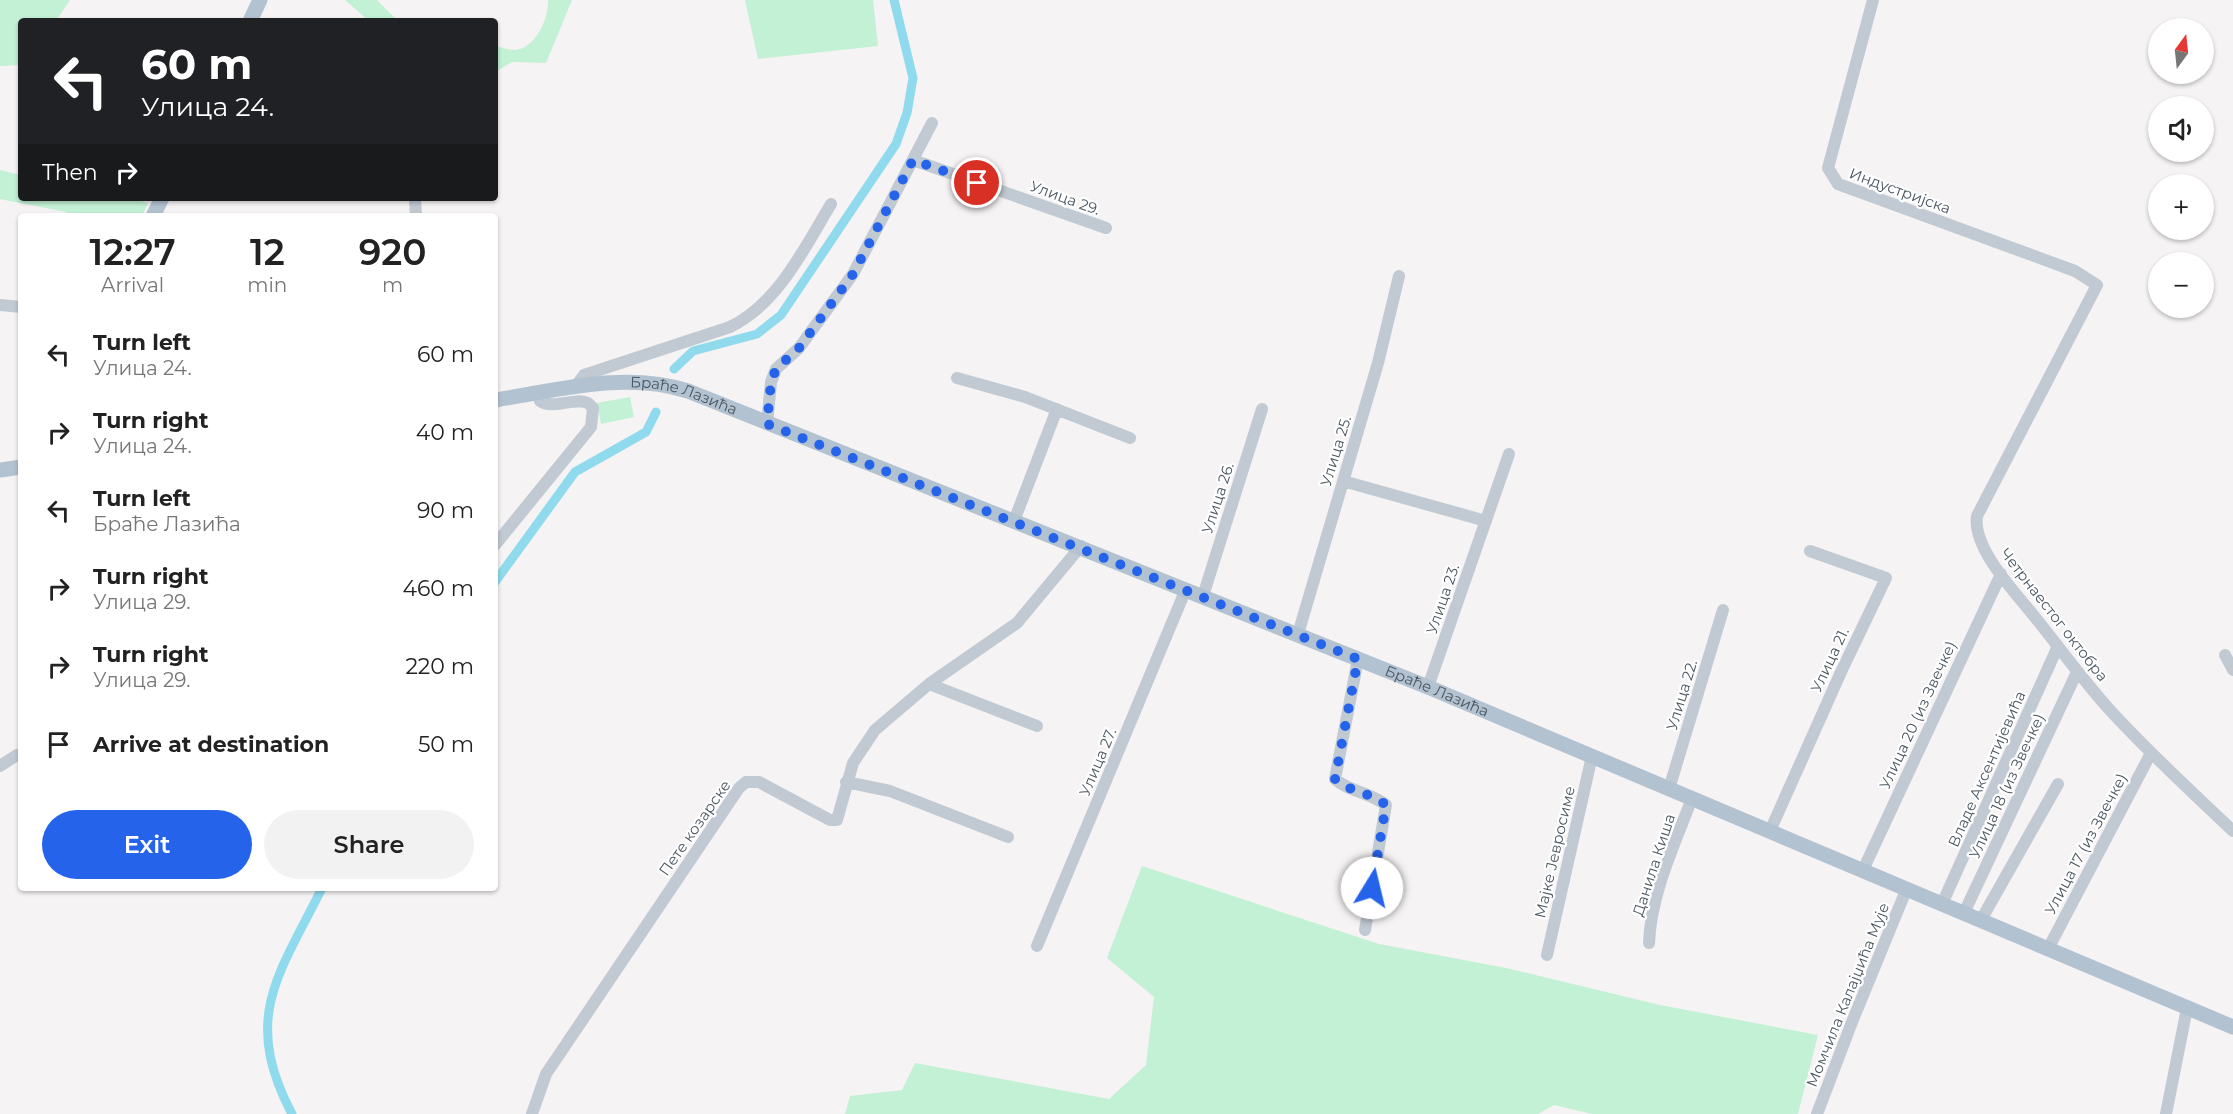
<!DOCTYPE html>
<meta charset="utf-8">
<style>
:root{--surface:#fff;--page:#f2f2f2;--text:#222;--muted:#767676;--accent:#2563eb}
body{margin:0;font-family:Montserrat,sans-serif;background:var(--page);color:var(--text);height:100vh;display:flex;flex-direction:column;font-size:22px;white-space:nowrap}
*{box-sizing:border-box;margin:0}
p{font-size:20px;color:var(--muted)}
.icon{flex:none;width:33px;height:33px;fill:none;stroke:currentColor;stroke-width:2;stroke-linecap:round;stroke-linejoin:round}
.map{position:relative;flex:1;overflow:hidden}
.details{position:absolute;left:18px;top:213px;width:480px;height:678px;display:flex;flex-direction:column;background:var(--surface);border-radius:6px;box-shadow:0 2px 4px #0004}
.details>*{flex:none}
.guide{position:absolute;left:18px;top:18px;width:480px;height:183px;border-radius:6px;box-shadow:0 2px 4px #0004;background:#202124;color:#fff;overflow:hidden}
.needle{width:39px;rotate:15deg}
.buttons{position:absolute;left:2148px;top:18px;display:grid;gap:12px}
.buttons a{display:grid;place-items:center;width:66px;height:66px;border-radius:50%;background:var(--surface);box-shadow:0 2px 4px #0004;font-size:30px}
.pin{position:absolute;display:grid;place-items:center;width:51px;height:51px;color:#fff;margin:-26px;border:3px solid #fff;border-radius:50%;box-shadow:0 2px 6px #0007}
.me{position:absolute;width:66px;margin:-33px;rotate:9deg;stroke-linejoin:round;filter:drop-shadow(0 0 4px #0008)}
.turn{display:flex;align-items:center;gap:21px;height:126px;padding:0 24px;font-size:27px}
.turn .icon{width:78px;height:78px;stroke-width:2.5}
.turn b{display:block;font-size:42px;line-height:51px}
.then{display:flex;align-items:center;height:57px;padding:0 24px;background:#0003;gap:12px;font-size:22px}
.eta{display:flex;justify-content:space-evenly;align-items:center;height:102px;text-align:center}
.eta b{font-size:36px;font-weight:600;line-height:42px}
.action{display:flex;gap:12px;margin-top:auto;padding:12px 24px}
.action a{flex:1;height:69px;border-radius:36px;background:var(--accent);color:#fff;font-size:24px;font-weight:600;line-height:69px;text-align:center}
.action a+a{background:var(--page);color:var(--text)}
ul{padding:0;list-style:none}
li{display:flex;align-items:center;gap:18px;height:78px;padding:0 24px}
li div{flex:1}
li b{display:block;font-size:22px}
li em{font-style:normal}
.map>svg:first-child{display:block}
</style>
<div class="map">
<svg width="2233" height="1114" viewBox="0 0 2233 1114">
<rect width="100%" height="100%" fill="#f5f3f3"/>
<path fill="#c3f1d5" d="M0 0H70L56 21H21V65L0 66Z
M345 0H377L398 21H369Z
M548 0H572L546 63 512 62 495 72V46C501 47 509 50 515 50 536 48 549 18 548 0Z
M745 0H873L878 46 758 59Z
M0 170 21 175V198H126L148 203 142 216H73L66 212 0 199Z
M630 397 634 417 601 424 597 403Z
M1142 866 1379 944 1506 968 1660 1005 1818 1035 1798 1114H1592L1554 1105 1538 1114H845L850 1096 902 1090 915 1063 1109 1099 1146 1065 1154 997 1107 958Z"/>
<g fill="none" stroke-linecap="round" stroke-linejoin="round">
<path stroke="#90daee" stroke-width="9" d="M674 369 693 351 757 334 781 315 896 144 907 113 913 78 894 0
M495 582 575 472 646 432 656 412
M292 1114C241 1017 279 975 322 888"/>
<path stroke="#c1cad2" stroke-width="12" d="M1873 0 1828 168 1838 184 2075 271 2097 285 1977 516C1972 548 2015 592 2034 616 2059 647 2082 679 2109 709 2148 752 2191 791 2233 831
M913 160 1106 228
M415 198 416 216
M0 305 21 307
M957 378 1025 397 1130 438
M575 387 584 375 730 327C778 304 805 247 831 204
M767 424 771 382 776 369 799 348 853 274 932 123
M1343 481 1486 521
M1014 521 1057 409
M495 545 591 427 593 408 588 403C573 397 553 410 540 401L538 394
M1203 596 1262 409
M1298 634 1378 363 1399 276
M2225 655 2233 670
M1358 659 1335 779C1349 792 1370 792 1386 805L1365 930
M929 684 1037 726
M1428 687 1509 454
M0 766 17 755
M846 782 890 791 1008 837
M1669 789 1723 610
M1770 831 1841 672 1886 578 1810 551
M1863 870 2001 574
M1942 904 2058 646
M1964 913 2077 672
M1981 920 2058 784
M1649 943C1651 893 1675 844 1692 798
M1037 946 1186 589
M2048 949 2151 753
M1547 955 1592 756
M532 1114 546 1074 739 788 746 782H759L830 820H837L853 763 875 730 929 684 1017 623 1081 546
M1817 1114 1852 1022 1907 888
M2166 1114 2187 1008"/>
<g stroke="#b3c2d1" stroke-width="15">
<path d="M250 21 260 0"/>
<path d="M153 216 162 198"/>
<path id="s1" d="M495 400C559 390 625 371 688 391L1428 687 2233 1027"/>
<path d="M0 470 21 467"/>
</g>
</g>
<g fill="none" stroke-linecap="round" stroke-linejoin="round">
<path stroke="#2563eb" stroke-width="10" stroke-dasharray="0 18" d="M977 183 913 160 853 274 799 348 776 369 771 382 767 424 1358 659 1335 779C1349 792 1370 792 1386 805L1372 888"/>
</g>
<g text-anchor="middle" stroke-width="4.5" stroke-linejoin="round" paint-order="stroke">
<g font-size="15" fill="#4a5661" stroke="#fff">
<text transform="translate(1900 191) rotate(20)" y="5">Индустријска</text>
<text transform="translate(1065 198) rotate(20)" y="5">Улица 29.</text>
<text dy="5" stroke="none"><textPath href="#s1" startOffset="192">Браће Лазића</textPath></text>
<text transform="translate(1336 451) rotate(-73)" y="5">Улица 25.</text>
<text transform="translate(1218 498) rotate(-72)" y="5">Улица 26.</text>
<text transform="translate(1443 599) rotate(-71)" y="5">Улица 23.</text>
<text transform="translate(2054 615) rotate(52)" y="5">Четрнаестог октобра</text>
<text transform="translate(1830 660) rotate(-65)" y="5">Улица 21.</text>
<text dy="5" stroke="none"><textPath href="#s1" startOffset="1002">Браће Лазића</textPath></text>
<text transform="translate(1682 695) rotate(-73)" y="5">Улица 22.</text>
<text transform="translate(1918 715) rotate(-65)" y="5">Улица 20 (из Звечке)</text>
<text transform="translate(1098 762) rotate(-67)" y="5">Улица 27.</text>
<text transform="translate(1987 769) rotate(-66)" y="5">Владе Аксентијевића</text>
<text transform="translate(2007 786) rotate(-65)" y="5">Улица 18 (из Звечке)</text>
<text transform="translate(695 828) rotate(-55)" y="5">Пете козарске</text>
<text transform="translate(2086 844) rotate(-62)" y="5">Улица 17 (из Звечке)</text>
<text transform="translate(1555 852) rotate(-77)" y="5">Мајке Јевросиме</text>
<text transform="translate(1654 865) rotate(-72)" y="5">Данила Киша</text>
<text transform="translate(1848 995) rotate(-68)" y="5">Момчила Калајџића Мује</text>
</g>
</g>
</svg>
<div class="buttons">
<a><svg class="needle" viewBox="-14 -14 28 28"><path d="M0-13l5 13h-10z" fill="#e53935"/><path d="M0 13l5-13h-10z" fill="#767676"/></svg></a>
<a><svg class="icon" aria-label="sound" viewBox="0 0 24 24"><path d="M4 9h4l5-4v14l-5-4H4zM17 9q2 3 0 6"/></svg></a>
<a>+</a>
<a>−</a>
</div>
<div class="pin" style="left:977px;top:183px;background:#d93025"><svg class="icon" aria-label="arrive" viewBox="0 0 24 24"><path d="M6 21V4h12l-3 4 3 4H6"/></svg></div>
<svg class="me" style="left:1372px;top:888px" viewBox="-20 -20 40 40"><circle r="19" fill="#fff"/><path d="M0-13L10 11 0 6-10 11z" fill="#2563eb"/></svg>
<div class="guide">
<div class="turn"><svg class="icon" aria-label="left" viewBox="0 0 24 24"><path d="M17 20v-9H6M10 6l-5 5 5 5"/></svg><div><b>60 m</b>Улица 24.</div></div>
<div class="then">Then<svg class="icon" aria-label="right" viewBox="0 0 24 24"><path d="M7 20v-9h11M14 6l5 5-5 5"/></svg></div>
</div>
<section class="details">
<div class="eta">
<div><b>12:27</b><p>Arrival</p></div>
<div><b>12</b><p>min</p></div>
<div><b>920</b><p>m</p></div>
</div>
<ul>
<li><svg class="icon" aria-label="left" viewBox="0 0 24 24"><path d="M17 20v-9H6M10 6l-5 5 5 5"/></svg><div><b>Turn left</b><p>Улица 24.</p></div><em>60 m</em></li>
<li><svg class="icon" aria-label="right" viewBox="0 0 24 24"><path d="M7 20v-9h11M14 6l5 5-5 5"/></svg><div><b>Turn right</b><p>Улица 24.</p></div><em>40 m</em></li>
<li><svg class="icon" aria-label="left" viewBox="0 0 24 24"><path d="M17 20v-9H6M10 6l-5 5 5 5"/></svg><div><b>Turn left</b><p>Браће Лазића</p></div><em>90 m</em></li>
<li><svg class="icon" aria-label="right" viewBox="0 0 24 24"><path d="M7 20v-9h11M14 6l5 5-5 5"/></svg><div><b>Turn right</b><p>Улица 29.</p></div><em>460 m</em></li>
<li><svg class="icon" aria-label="right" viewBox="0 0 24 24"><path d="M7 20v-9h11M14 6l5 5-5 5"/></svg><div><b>Turn right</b><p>Улица 29.</p></div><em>220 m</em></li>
<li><svg class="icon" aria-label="arrive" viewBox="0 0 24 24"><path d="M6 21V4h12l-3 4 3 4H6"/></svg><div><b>Arrive at destination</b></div><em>50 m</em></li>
</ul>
<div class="action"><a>Exit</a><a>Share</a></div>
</section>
</div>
